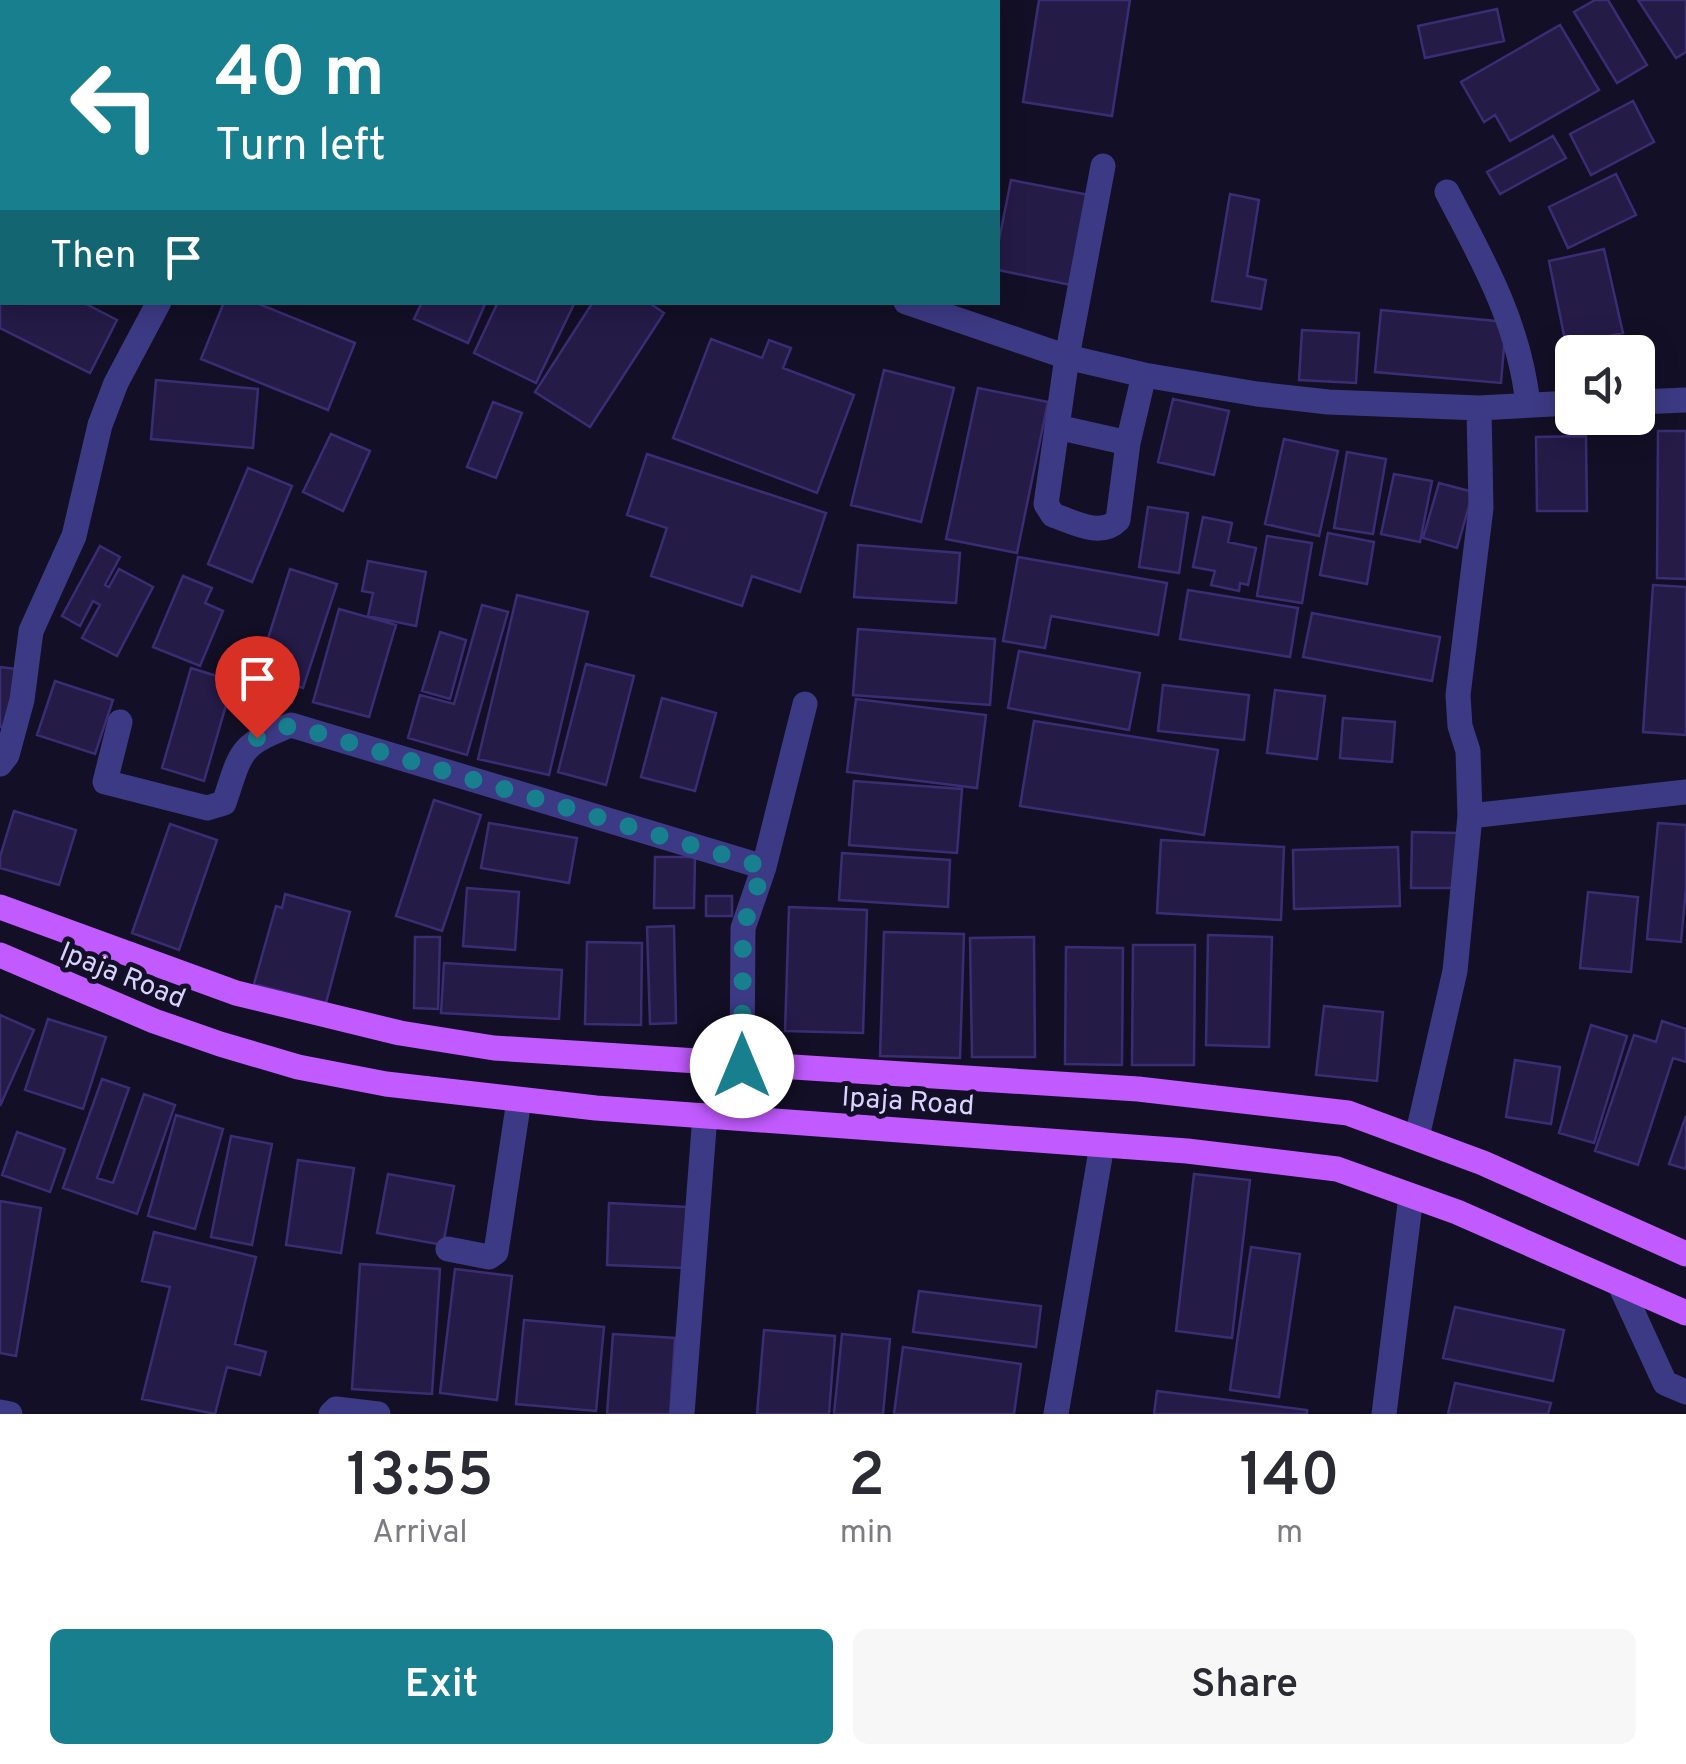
<!DOCTYPE html>
<style>
:root{--surface:#fff;--page:#f7f7f7;--text:#2b2b33;--muted:#7c7c81;--accent:#187f8f}
body{margin:0;font-family:Overpass,sans-serif;background:var(--page);color:var(--text);height:100vh;display:flex;flex-direction:column;font-size:38px;white-space:nowrap}
*{box-sizing:border-box;margin:0}
p{font-size:32px;color:var(--muted)}
.icon{flex:none;width:55px;height:55px;fill:none;stroke:currentColor;stroke-width:2;stroke-linecap:round;stroke-linejoin:round}
.map{position:relative;height:1414px;overflow:hidden}
.panel{display:flex;flex-direction:column;background:var(--surface);flex:1}
.panel>*{flex:none}
.top-card{position:absolute;left:0px;top:0px;width:1000px;height:305px;box-shadow:0 5px 25px #0003;background:#187f8f;color:#fff;overflow:hidden}
.controls{position:absolute;left:1555px;top:335px;display:grid;gap:20px}
.controls a{display:grid;place-items:center;width:100px;height:100px;border-radius:15px;background:var(--surface);box-shadow:0 5px 25px #0003;font-size:50px}
.pin{position:absolute;display:grid;place-items:center;width:85px;height:85px;color:#fff;margin:-102px -42px;border-radius:50% 50% 50% 0;rotate:-45deg;box-shadow:0 0 10px #0007}
.pin .icon{rotate:45deg}
.me{position:absolute;width:110px;margin:-55px;rotate:0deg;stroke-linejoin:round;filter:drop-shadow(0 0 8px #0008)}
.turn{display:flex;align-items:center;gap:35px;height:210px;padding:0 50px;font-size:45px}
.turn .icon{width:130px;height:130px;stroke-width:2.5}
.turn b{display:block;font-size:70px;line-height:85px}
.then{display:flex;align-items:center;height:95px;padding:0 50px;background:#0003;gap:20px;font-size:38px}
.eta{display:flex;justify-content:space-evenly;align-items:center;height:170px;text-align:center}
.eta b{font-size:60px;font-weight:600;line-height:70px}
.primary-button{display:flex;gap:20px;margin-top:auto;padding:20px 50px}
.primary-button a{flex:1;height:115px;border-radius:15px;background:var(--accent);color:#fff;font-size:40px;font-weight:600;line-height:115px;text-align:center}
.primary-button a+a{background:var(--page);color:var(--text)}
.map>svg:first-child{display:block}
</style>
<div class="map">
<svg width="1686" height="1414" viewBox="0 0 1686 1414">
<rect width="100%" height="100%" fill="#130f26"/>
<path fill="#241b47" stroke="#3b2d73" stroke-width="2.5" d="M1039 0H1130L1112 116 1023 102Z
M1595 0H1608L1647 65 1617 83 1574 12Z
M1638 0H1686V52L1676 58Z
M1497 9 1504 41 1425 58 1418 26Z
M1560 25 1599 90 1510 141 1495 115 1484 122 1461 82Z
M1633 101 1654 142 1591 175 1570 134Z
M1553 136 1566 158 1500 194 1487 172Z
M1616 174 1636 215 1568 248 1549 207Z
M1011 180 1089 195 1071 285 998 270V245Z
M1230 194 1259 200 1247 276 1266 280 1261 309 1212 301Z
M1604 249 1623 333 1566 345 1549 261Z
M0 261 2 302H82L117 320 90 373 0 328Z
M224 302H254L355 343 328 410 201 359Z
M422 302H486L468 343 414 319Z
M498 302H575L536 383 474 353Z
M593 302H648L664 313 590 427 535 392Z
M1381 310 1506 322 1501 383 1375 372Z
M1302 330 1359 333 1356 383 1299 380Z
M711 339 762 358 769 340 791 348 783 368 854 395 817 493 673 438Z
M884 370 954 388 921 522 851 505Z
M156 380 258 389 253 448 151 439Z
M978 388 1048 402 1017 553 946 539Z
M1173 399 1229 411 1214 475 1158 462Z
M493 402 522 413 496 478 467 467Z
M1658 431H1686V579L1657 578Z
M331 434 370 451 343 511 303 492Z
M1586 436 1587 511H1537L1536 437Z
M1284 439 1338 451 1319 536 1265 524Z
M1347 452 1386 459 1373 534 1334 528Z
M647 454 826 513 800 592 752 576 742 606 651 576 667 528 627 515Z
M248 468 292 486 252 582 208 564Z
M1394 474 1432 481 1420 542 1381 534Z
M1439 483 1473 492 1457 548 1423 538Z
M1148 507 1188 513 1179 573 1139 567Z
M1203 517 1232 523 1228 542 1256 548 1248 585 1240 583 1239 591 1211 585 1215 571 1193 567Z
M1328 533 1374 542 1367 584 1320 575Z
M1267 536 1312 543 1302 603 1257 596Z
M858 545 960 553 956 603 854 597Z
M100 546 120 557 105 585 109 587 119 569 153 587 117 656 82 638 100 605 93 601 80 626 62 616Z
M1018 557 1167 583 1158 635 1051 616 1045 648 1003 641Z
M368 561 426 572 416 626 368 616 373 593 362 591Z
M290 569 337 584 303 688 257 673Z
M183 576 212 588 205 603 223 611 200 666 153 647Z
M1653 585 1686 587V735L1643 732Z
M1188 590 1298 608 1290 657 1180 639Z
M517 595 588 612 549 775 478 759Z
M482 605 508 612 467 755 408 738 420 695 454 704Z
M339 609 396 625 369 717 313 702Z
M1312 613 1440 637 1432 681 1303 657Z
M858 629 995 639 990 705 853 695Z
M440 632 466 640 450 699 422 691Z
M1019 651 1140 673 1129 730 1008 708Z
M586 664 634 676 606 785 558 772Z
M0 667 17 669 10 728 0 727Z
M191 668 233 681 204 781 162 768Z
M55 681 113 700 95 754 37 735Z
M1163 685 1249 695 1244 740 1158 731Z
M1275 690 1325 696 1317 759 1267 753Z
M662 698 716 713 695 791 641 777Z
M856 699 986 715 977 788 847 772Z
M1343 718 1395 722 1392 762 1340 758Z
M1034 721 1218 750 1204 835 1020 806Z
M854 781 962 789 957 853 849 845Z
M434 800 481 815 442 931 396 916Z
M14 811 76 830 59 885 0 868V857Z
M489 823 577 838 569 883 481 868Z
M1658 823 1686 825V888L1681 942 1647 939Z
M170 824 217 840 179 950 132 933Z
M1412 832 1458 833 1457 888H1411Z
M1161 840 1284 847 1281 920 1157 913Z
M1398 847 1400 906 1294 909 1293 850Z
M842 853 950 860 948 907 839 900Z
M655 857H695L694 908H654Z
M467 888 519 892 515 950 463 946Z
M1588 892 1638 897 1631 972 1580 968Z
M285 894 350 912 326 1003 254 984 276 906 282 908Z
M706 896H732V916H706Z
M789 907 867 910 863 1033 785 1031Z
M674 926 676 1023 650 1024 647 927Z
M884 932 964 934 960 1058 880 1056Z
M1208 935 1272 937 1269 1047 1206 1045Z
M415 937H440L438 1009 414 1008Z
M1034 937 1035 1057H972L970 938Z
M587 942 642 943 641 1025 585 1024Z
M1133 945H1195L1194 1065H1132Z
M1066 947 1123 948 1122 1065 1065 1064Z
M444 963 562 970 559 1019 441 1013Z
M1324 1006 1383 1012 1377 1081 1316 1075Z
M0 1015 34 1030 0 1106Z
M48 1019 106 1037 83 1109 25 1090Z
M1662 1021 1686 1029V1062L1673 1058 1638 1165 1595 1151 1634 1035 1656 1042Z
M1591 1025 1627 1036 1594 1143 1559 1133Z
M1515 1060 1560 1067 1551 1124 1506 1117Z
M102 1079 129 1088 97 1178 113 1183 144 1094 175 1105 137 1214 63 1188Z
M176 1115 223 1129 195 1229 148 1216Z
M1686 1116V1169L1669 1164Z
M17 1132 65 1149 50 1192 2 1175Z
M231 1136 272 1144 252 1245 211 1237Z
M298 1160 354 1168 341 1253 286 1245Z
M388 1174 454 1186 443 1245 377 1233Z
M1194 1174 1250 1180 1232 1338 1176 1331Z
M0 1201 41 1208 16 1356 0 1353Z
M609 1203 687 1207 684 1268 607 1265Z
M154 1232 256 1257 235 1344 266 1352 260 1375 227 1367 215 1414 142 1399 170 1287 142 1281Z
M1251 1247 1300 1254 1279 1397 1230 1390Z
M360 1264 440 1269 432 1394 352 1389Z
M455 1269 512 1276 497 1400 440 1393Z
M919 1291 1041 1306 1036 1347 913 1332Z
M1455 1307 1564 1330 1553 1381 1443 1358Z
M524 1320 604 1327 596 1411 516 1404Z
M764 1330 835 1336 829 1414H757Z
M613 1334 675 1338 670 1414H607Z
M842 1334 890 1339 883 1414H834Z
M903 1347 1021 1364 1014 1414H894Z
M1455 1383 1551 1403 1548 1414H1448Z
M1157 1391 1307 1410V1414H1154Z"/>
<g fill="none" stroke-linecap="round" stroke-linejoin="round">
<path stroke="#3d3a85" stroke-width="25" d="M56 0 66 2
M1103 166 1067 357 1046 504 1053 515C1073 522 1101 538 1118 520L1128 443 1144 375
M1447 192C1483 260 1520 326 1528 405
M0 198 2 192
M906 302 1067 357 1144 375 1257 394 1328 402 1479 408 1572 403
M1638 402 1686 400
M1057 427 1128 443
M120 722 105 782 207 808 224 803C242 750 238 746 291 725L764 867
M0 764 7 755 22 700 31 631 74 536 100 425 116 383 159 302
M1470 816 1686 792
M742 1066 743 928 764 867 805 704
M1417 1137 1455 971 1470 816 1468 751 1460 726 1458 695 1481 508 1479 408
M448 1249 489 1257 496 1252 519 1100
M1620 1285 1665 1383 1686 1392
M0 1412 10 1414
M331 1414 336 1409 378 1414
M682 1414 705 1115
M1056 1414 1102 1145
M1384 1414 1411 1196"/>
<path stroke="#c25bff" stroke-width="25" d="M0 907 236 993 400 1033 494 1048 1138 1089 1348 1113 1483 1163 1686 1254
M0 955 154 1021 220 1044 298 1067 386 1084 596 1108 1187 1151 1337 1169 1457 1212 1686 1313"/>
</g>
<g fill="none" stroke-linecap="round" stroke-linejoin="round">
<path stroke="#187f8f" stroke-width="18" stroke-dasharray="0 32.4" d="M257 738 291 725 764 867 743 928 742 1066"/>
</g>
<g text-anchor="middle" stroke-width="10" stroke-linejoin="round" paint-order="stroke">
<g font-size="28" fill="#d9d4ff" stroke="#130f26">
<text transform="translate(123 974) rotate(22)" y="10">Ipaja Road</text>
<text transform="translate(908 1100) rotate(4)" y="10">Ipaja Road</text>
</g>
</g>
</svg>
<div class="controls">
<a><svg class="icon" aria-label="sound" viewBox="0 0 24 24"><path d="M4 9h4l5-4v14l-5-4H4zM17 9q2 3 0 6"/></svg></a>
</div>
<div class="pin" style="left:257px;top:738px;background:#d93025"><svg class="icon" aria-label="arrive" viewBox="0 0 24 24"><path d="M6 21V4h12l-3 4 3 4H6"/></svg></div>
<svg class="me" style="left:742px;top:1066px" viewBox="-20 -20 40 40"><circle r="19" fill="#fff"/><path d="M0-13L10 11 0 6-10 11z" fill="#187f8f"/></svg>
<div class="top-card">
<div class="turn"><svg class="icon" aria-label="left" viewBox="0 0 24 24"><path d="M17 20v-9H6M10 6l-5 5 5 5"/></svg><div><b>40 m</b>Turn left</div></div>
<div class="then">Then<svg class="icon" aria-label="arrive" viewBox="0 0 24 24"><path d="M6 21V4h12l-3 4 3 4H6"/></svg></div>
</div>
</div>
<section class="panel">
<div class="eta">
<div><b>13:55</b><p>Arrival</p></div>
<div><b>2</b><p>min</p></div>
<div><b>140</b><p>m</p></div>
</div>
<div class="primary-button"><a>Exit</a><a>Share</a></div>
</section>
